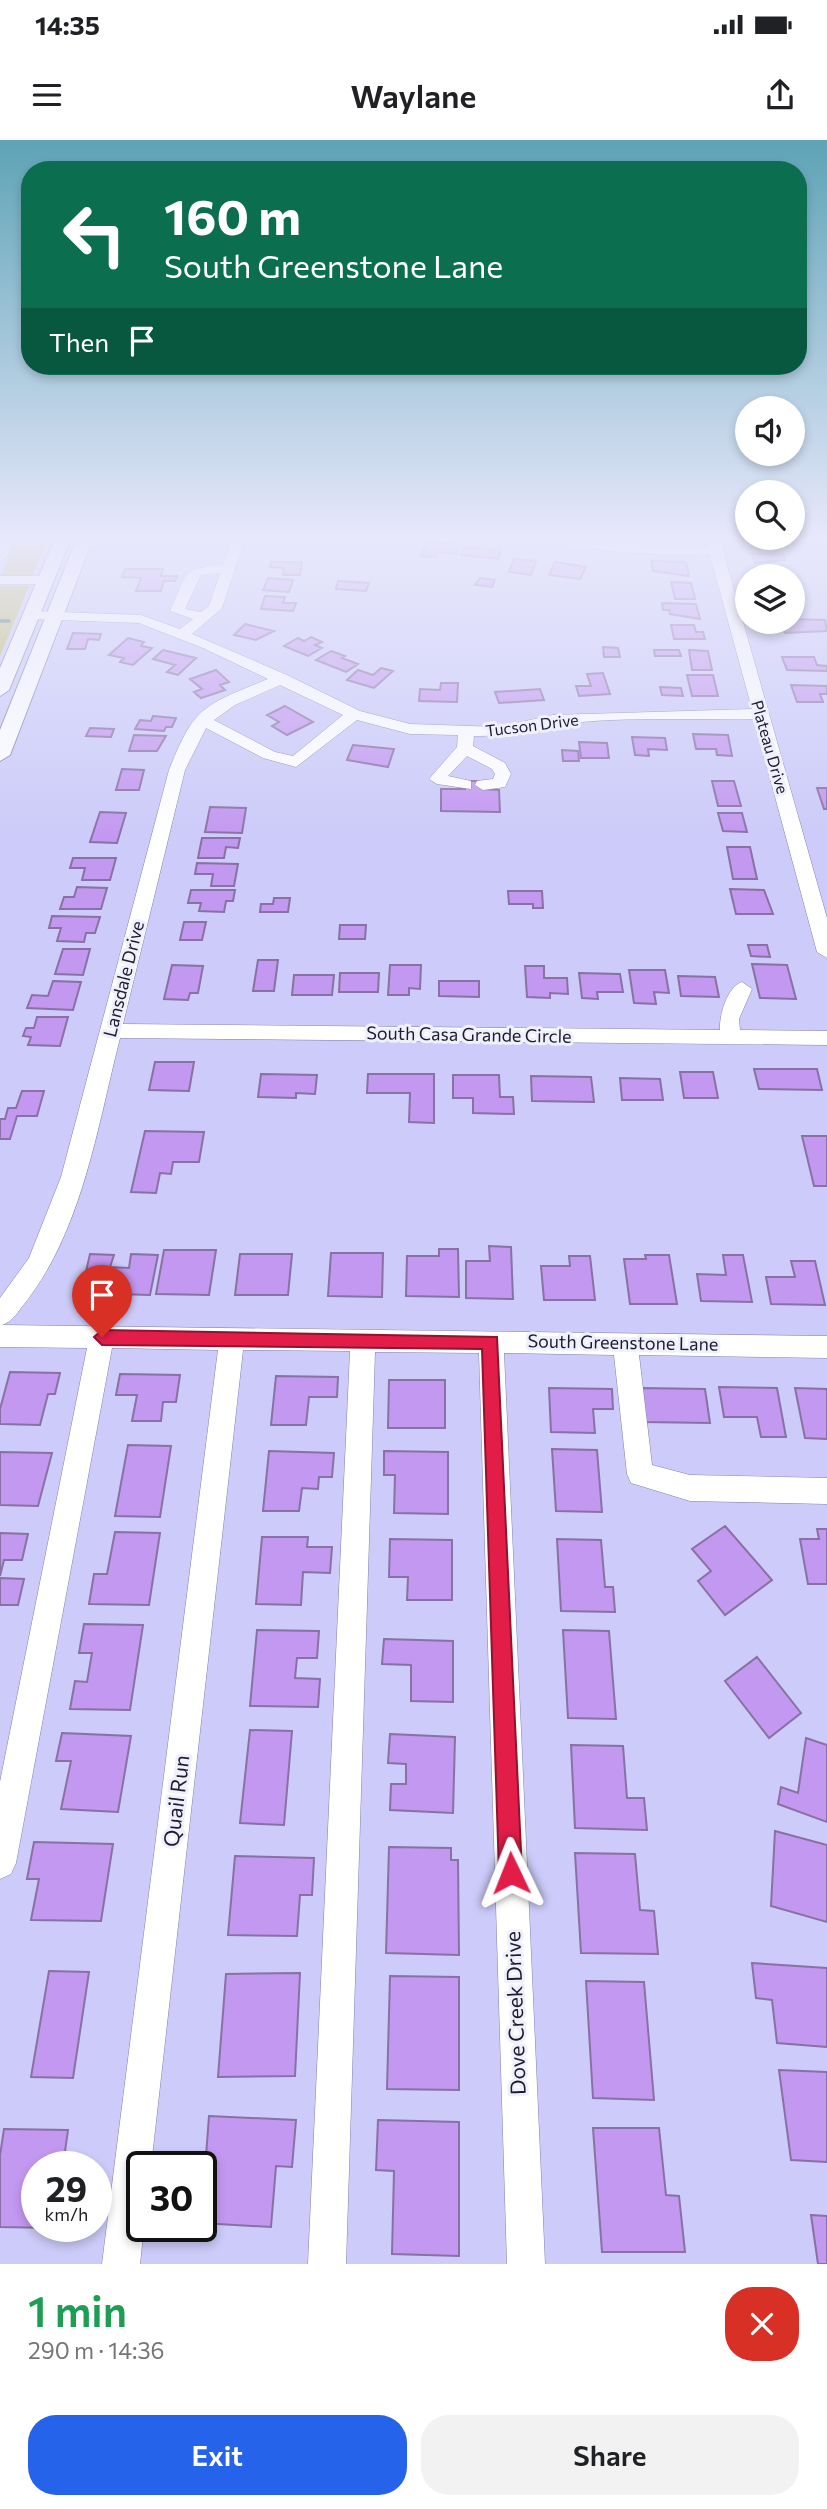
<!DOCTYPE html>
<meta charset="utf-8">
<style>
:root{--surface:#fff;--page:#f2f2f2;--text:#202124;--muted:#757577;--accent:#2563eb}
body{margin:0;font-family:Commissioner,sans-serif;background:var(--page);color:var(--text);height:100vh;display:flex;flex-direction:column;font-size:26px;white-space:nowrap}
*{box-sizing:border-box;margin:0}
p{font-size:23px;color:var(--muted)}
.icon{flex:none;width:38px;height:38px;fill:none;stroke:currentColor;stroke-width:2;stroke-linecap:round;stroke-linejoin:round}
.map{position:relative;height:2124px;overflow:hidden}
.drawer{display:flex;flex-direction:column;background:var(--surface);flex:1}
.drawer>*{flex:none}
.hud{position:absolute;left:21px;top:21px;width:786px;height:214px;border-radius:28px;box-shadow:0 4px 10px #0003;background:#0b6e4f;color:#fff;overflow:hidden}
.buttons{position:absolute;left:735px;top:256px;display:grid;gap:14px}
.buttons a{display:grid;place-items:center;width:70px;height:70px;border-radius:50%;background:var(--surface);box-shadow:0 4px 10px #0003;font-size:35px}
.speed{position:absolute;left:21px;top:2011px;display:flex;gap:14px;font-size:35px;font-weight:700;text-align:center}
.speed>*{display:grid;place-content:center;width:91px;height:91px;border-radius:50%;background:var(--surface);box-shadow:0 4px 10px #0003;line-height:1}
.speed small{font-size:18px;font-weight:400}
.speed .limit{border:4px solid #111;border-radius:10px;background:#fff;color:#111}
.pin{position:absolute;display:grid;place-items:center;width:60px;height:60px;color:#fff;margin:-72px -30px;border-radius:50% 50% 50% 0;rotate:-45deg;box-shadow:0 0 7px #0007}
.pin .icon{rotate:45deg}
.me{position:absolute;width:77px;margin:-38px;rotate:358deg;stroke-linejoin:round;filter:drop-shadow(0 0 5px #0008)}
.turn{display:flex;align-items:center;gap:24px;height:147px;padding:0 28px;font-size:32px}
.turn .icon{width:91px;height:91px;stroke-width:2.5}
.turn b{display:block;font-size:49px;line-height:60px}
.then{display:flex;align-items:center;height:66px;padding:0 28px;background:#0003;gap:14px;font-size:26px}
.round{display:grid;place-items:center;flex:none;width:74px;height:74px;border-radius:28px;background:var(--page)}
.headline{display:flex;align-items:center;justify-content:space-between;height:119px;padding:0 28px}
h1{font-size:42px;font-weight:600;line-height:52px;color:#1e9e55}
.cta{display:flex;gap:14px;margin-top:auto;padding:14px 28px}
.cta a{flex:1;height:80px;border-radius:28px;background:var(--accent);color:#fff;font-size:28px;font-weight:600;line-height:80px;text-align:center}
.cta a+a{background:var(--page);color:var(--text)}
.status{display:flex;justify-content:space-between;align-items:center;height:49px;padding:0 35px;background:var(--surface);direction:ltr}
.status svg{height:19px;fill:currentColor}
header{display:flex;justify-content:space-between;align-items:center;height:91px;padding:0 28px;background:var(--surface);font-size:32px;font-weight:600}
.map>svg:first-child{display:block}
</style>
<div class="status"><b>14:35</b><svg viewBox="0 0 49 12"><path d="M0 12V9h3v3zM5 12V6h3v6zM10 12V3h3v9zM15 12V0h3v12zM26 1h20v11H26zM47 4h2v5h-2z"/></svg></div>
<header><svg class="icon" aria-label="menu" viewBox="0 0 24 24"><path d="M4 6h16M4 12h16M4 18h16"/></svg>Waylane<svg class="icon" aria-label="share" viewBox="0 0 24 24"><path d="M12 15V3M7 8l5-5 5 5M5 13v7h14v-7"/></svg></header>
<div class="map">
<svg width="827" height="2124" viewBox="0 0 827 2124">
<rect width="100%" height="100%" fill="#cccbf9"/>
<path fill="#c0ba58" d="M15 401H47L31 438H0Z
M0 446H29L0 516Z"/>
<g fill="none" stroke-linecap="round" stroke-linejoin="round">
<path stroke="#2a6959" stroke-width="3.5" d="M0 481H9"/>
</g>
<path fill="#c398f0" stroke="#8971a3" stroke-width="2" d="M427 402 459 404 456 414 437 412 435 417 421 416Z
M464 407 501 410 498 419 461 415Z
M752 414H783L785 420 755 423Z
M514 419 536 421 531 435 509 432Z
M651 421 686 422 689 436 653 431Z
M271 422H302L300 435H283L284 428 270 427Z
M555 422 586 427 580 439 549 435Z
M125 429H163L161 436H177L175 441H164L161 451H136L141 438 122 437Z
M268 438 293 440 289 452 263 450Z
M480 438 495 440 492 447 475 445Z
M338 441 369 443 366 451 336 449Z
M671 442 691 443 695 459H675Z
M265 456 285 457 283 463H296L293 471 261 469Z
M662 463 696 464 700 479 670 474 669 470H663Z
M793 479 825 480 827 491 785 493 782 486H774L772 481Z
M245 484 274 491 256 500 234 495Z
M671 485H694L696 492H703L705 499H674Z
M73 493 101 494 99 500 88 499 85 509H67Z
M311 497 322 502 315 505 322 508 308 516 284 506 298 498 304 501Z
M128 498 144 502 141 506 152 508 133 525 120 522 124 518 109 515Z
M603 507 618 508 620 517H604Z
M163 510 196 518 178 535 167 532 175 525 153 519Z
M654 510H679L681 516H655Z
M689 510 708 511 712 530H692Z
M331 511 345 516 342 518 358 524 346 532 316 520Z
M782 517H814L817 525 827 526V531L787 530Z
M381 528 393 531 374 548 347 540 358 530 373 535Z
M216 530 229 542 220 545 225 550 201 558 194 552 202 549 190 539Z
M603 533 610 554 579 556 576 546H591L587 534Z
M687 535H713L718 556H692Z
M441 543H458L457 562 419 561 420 549 440 550Z
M791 545 827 546V554H820L823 562H797Z
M660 547 681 548 683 556 662 555Z
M540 549 544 560 499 563 495 552Z
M285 566 313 582 287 595 272 586 279 582 267 575Z
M153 576 176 578 172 587H166L164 591 135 589 140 580 151 581Z
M90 588 114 589 111 597 86 596Z
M693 594 728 595 732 616 717 615 716 609H696Z
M134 595 166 596 157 611H129Z
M632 597 665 598 667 610 648 609 649 616 635 615Z
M579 602 607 603 609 618H581Z
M353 605 394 609 388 627 347 620Z
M562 610 578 611 579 621H563Z
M122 629 144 630 139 650H116Z
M465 641H483V649L499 650 500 672 441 671V649H465Z
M712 641H734L741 666H718Z
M817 648H827V669H824Z
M210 667 246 668 242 693 205 692Z
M100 672 126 673 117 703 90 702Z
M718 673H742L747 692 723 691Z
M202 698H240L238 708 226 707 224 718H198Z
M727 707H750L757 739H733Z
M73 718H116L110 740H82L85 728H70Z
M197 723 238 724 234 746H211L213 734H195Z
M77 747 107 748 101 769H60L64 757H74Z
M730 749 764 750 773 774H736Z
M191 750H235L233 761H226L224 772 199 771 201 763H188Z
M508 751H542L543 768H533V764H509Z
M274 758H290L288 772H260L261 764H273Z
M52 776 100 777 95 793H86L84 802 57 801 61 788H49Z
M184 782H206L202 800H180Z
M340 785H366L365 799H339Z
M748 805H767L770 817 751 816Z
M63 809H90L83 835 55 834Z
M258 820H278L274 851H253Z
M752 824 787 825 796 859 760 858Z
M172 825 203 826 198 853H190L188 860 164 859Z
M390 825H421L420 849 409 848V855H388Z
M525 826H544V838H567L568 854 550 853V858L527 857Z
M629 830H665L669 853 654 852 656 864 634 863Z
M340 833H379L378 852H339Z
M579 833 620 834 623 852H597L598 859 582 858Z
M294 835H334L332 855H292Z
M678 836 715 837 719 857 681 856Z
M53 841 81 842 73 870 27 868 32 855 48 856Z
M439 841H479V857L439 856Z
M37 877H68L60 906 28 905 31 897 23 896 26 888H34Z
M155 922H194L189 951 149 950Z
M754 929H817L822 950 759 949Z
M680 932H713L718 958H684Z
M261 934 317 935 315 954 296 953V958L258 957Z
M368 934H434V983L409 982 410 953H367Z
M453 935H499L500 957H513L514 974 473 973V958H453Z
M531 936 591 937 594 962 532 961Z
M620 938 660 939 663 960H622Z
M22 951H44L37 976H17L10 999H0V979H5L8 968H16Z
M145 991 204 992 199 1022H173L171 1034 160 1033 156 1053 131 1052Z
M802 996H827V1046H814Z
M489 1106 511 1107 513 1159 466 1158V1121H490Z
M439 1109H458L459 1157 406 1156 407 1116H439Z
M164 1110H216L209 1155 156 1154Z
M331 1113H383L382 1157 328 1156Z
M90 1114 114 1115 110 1127 129 1128 131 1114 158 1115 150 1155 81 1153Z
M240 1114H292L288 1155H235Z
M645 1115H669L677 1164H630L624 1119H646Z
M723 1115H743L752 1162 701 1161 697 1134 726 1135Z
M569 1116H590L595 1160H544L541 1126H570Z
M791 1121H815L825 1165 771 1164 766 1137H795Z
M10 1232 60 1233 55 1254H48L40 1285 0 1284V1269Z
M120 1234 180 1235 176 1262H163L161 1281H132L137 1255H116Z
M276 1236 338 1237 337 1257H309L306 1285H271Z
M389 1240H445V1288H388Z
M719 1247 777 1248 786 1297H761L757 1277H724Z
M549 1248 612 1249 613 1269H593L595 1293 551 1292Z
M640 1248 705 1249 710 1283 644 1282Z
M795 1248 827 1249V1299L805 1298Z
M128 1305 171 1306 160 1377 115 1376Z
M552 1309 597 1310 602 1372 556 1371Z
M269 1311 334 1313 332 1337H319L318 1349 302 1348 299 1371H263Z
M384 1311 448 1312V1374L394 1373 395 1335H384Z
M0 1312 52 1313 38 1366 0 1365Z
M725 1386 772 1440 725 1475 698 1441 711 1431 692 1409Z
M817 1389H827V1444H808L800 1399H819Z
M115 1392 160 1393 149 1465 89 1464 94 1434H107Z
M0 1393 28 1394 22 1420H4L0 1436Z
M262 1397H308L307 1407H332L330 1433 303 1432 301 1465 256 1464Z
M390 1399 452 1400V1460H407L408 1437H389Z
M557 1399 601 1400 605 1447H613L615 1472 561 1471Z
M0 1438 24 1439 18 1465H0Z
M84 1484 143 1485 130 1570 70 1569 75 1541 87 1542 92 1513H79Z
M257 1490 319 1491 317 1518H297L295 1538 320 1539 318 1567 250 1566Z
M563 1490 609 1491 616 1579 568 1578Z
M384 1499 453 1501V1562L411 1561V1525L382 1524Z
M757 1517 801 1573 769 1598 725 1541Z
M250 1590 292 1591 284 1685 240 1683Z
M62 1593 131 1596 118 1672 61 1669 71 1621H56Z
M390 1594 455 1597 453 1673 390 1670 391 1644H406V1624L388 1623Z
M806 1598 827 1605V1682L778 1664 781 1647 798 1653Z
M571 1605 623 1606 627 1658H644L647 1690 575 1688Z
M775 1691 827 1705V1782L771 1766Z
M34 1702 113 1704 101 1781 31 1780 39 1739H27Z
M389 1707 451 1708V1720H458L459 1815 386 1813Z
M575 1713 635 1714 640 1770 654 1771 658 1814 581 1813Z
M235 1716 314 1718 312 1755H300L297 1796 228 1795Z
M752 1823 827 1828V1907L777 1903 772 1860 756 1858Z
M49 1831 89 1832 73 1938 31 1937Z
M300 1833 295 1936 218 1937 226 1834Z
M390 1836 459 1837V1950L387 1949Z
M586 1841 644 1842 654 1960 593 1958Z
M779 1930 827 1932V2022L791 2020Z
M209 1976 296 1980 292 2027 276 2026 271 2087 201 2083Z
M378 1980 459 1982V2116L392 2114 394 2031 376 2030Z
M593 1988H659L666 2055 679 2056 685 2112H602Z
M4 1989 68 1990 63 2026H37V2086L54 2088 0 2087V2015Z
M811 2075 827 2076V2124H818Z"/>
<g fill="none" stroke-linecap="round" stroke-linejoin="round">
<g stroke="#8280b5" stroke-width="1">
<path id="minor" d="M0 401H13L7 417 0 421Z
M231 401H244L222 468 192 494 287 535 360 571 410 584 499 587 553 575 752 569 710 415 631 413 562 405 556 401 708 407 707 401H720L827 778V818L817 812 754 579C688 580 619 576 554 585 526 588 502 597 474 596L473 606 505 623 511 634 505 647 483 650 475 645 477 641 493 639 495 634 492 629 467 616 448 636 471 641V649L437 644 429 639 457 607 458 595 410 594 357 580 296 627 263 618 206 588 185 630 123 884 720 890C719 876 727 847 742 842L752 849 739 879 740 890 827 891V905L120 898C97 988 82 1094 21 1168 16 1175 11 1182 2 1185L827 1196V1218L639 1215 652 1325 690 1335 827 1338V1364L690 1361 631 1343 627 1334 614 1215 504 1213 545 2124H507L479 1213 375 1212 346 2124H308L350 1211 243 1210 151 2026H142V2086H144L140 2124H102L218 1210 112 1208 16 1723 11 1734 0 1739V1642L87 1208 0 1207V1158L29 1118 61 1037 169 630C176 613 185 590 196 578 212 559 245 549 268 539L203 508 139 483 31 479 24 475 31 471 141 475 180 489 193 479 170 471C188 434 180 428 223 425ZM220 433 209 466 201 472 185 469 201 435ZM280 545 343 575 293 616 275 612 214 580 235 565Z
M0 436H46L53 440 46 444H0Z"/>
</g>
<g stroke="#8280b5" stroke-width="2">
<path id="major" d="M54 401H70L9 550 0 556V528Z
M76 401H92L10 615 0 621V590Z"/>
</g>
<use href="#minor" fill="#fff" fill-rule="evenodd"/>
<use href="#major" fill="#fff" fill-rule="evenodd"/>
</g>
<linearGradient id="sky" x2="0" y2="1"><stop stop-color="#5ea3b6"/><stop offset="0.57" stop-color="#e8e8fc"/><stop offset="1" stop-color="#e8e8fc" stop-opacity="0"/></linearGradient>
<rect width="827" height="699" fill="url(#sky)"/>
<path fill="#e11d48" stroke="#92132f" stroke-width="2" d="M102 1190 497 1197 522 1733 519 1741 511 1744 503 1741 499 1733 482 1209 102 1205 94 1197Z"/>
<g text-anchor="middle" stroke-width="6" stroke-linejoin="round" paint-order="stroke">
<g font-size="16" fill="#1d1b30" stroke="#f0f0fc">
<text transform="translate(532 585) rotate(-7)" y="6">Tucson Drive</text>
<text transform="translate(770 607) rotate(74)" y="6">Plateau Drive</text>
</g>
<g font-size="18" fill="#1d1b30" stroke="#f0f0fc">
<text transform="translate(124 839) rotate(-76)" y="6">Lansdale Drive</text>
<text transform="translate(469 895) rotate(1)" y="6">South Casa Grande Circle</text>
<text transform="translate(623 1203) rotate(1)" y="6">South Greenstone Lane</text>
</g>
<g font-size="21" fill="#1d1b30" stroke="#f0f0fc">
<text transform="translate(177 1661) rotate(-83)" y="7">Quail Run</text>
<text transform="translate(516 1873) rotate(-92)" y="7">Dove Creek Drive</text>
</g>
</g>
</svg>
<div class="buttons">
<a><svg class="icon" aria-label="sound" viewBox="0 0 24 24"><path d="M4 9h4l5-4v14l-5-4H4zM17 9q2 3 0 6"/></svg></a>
<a><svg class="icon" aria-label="search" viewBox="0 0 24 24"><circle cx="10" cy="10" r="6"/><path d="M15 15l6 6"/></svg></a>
<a><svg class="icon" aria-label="layers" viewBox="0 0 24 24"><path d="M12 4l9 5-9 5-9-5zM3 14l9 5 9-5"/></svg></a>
</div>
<div class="speed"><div>29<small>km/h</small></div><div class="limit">30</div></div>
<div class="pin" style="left:102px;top:1197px;background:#d93025"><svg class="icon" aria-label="arrive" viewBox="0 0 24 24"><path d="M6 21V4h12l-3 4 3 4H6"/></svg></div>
<svg class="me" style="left:511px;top:1733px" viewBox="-20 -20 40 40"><path d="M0-17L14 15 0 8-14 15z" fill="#e11d48" stroke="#fff" stroke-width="4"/></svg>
<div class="hud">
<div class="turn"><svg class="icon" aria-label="left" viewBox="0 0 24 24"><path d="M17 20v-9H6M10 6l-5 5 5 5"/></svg><div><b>160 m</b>South Greenstone Lane</div></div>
<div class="then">Then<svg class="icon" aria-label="arrive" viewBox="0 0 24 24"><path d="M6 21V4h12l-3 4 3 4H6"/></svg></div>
</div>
</div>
<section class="drawer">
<div class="headline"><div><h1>1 min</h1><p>290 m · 14:36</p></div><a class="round" style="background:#d93025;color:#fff"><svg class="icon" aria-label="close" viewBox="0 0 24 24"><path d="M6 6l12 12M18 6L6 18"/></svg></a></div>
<div class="cta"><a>Exit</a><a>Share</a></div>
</section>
